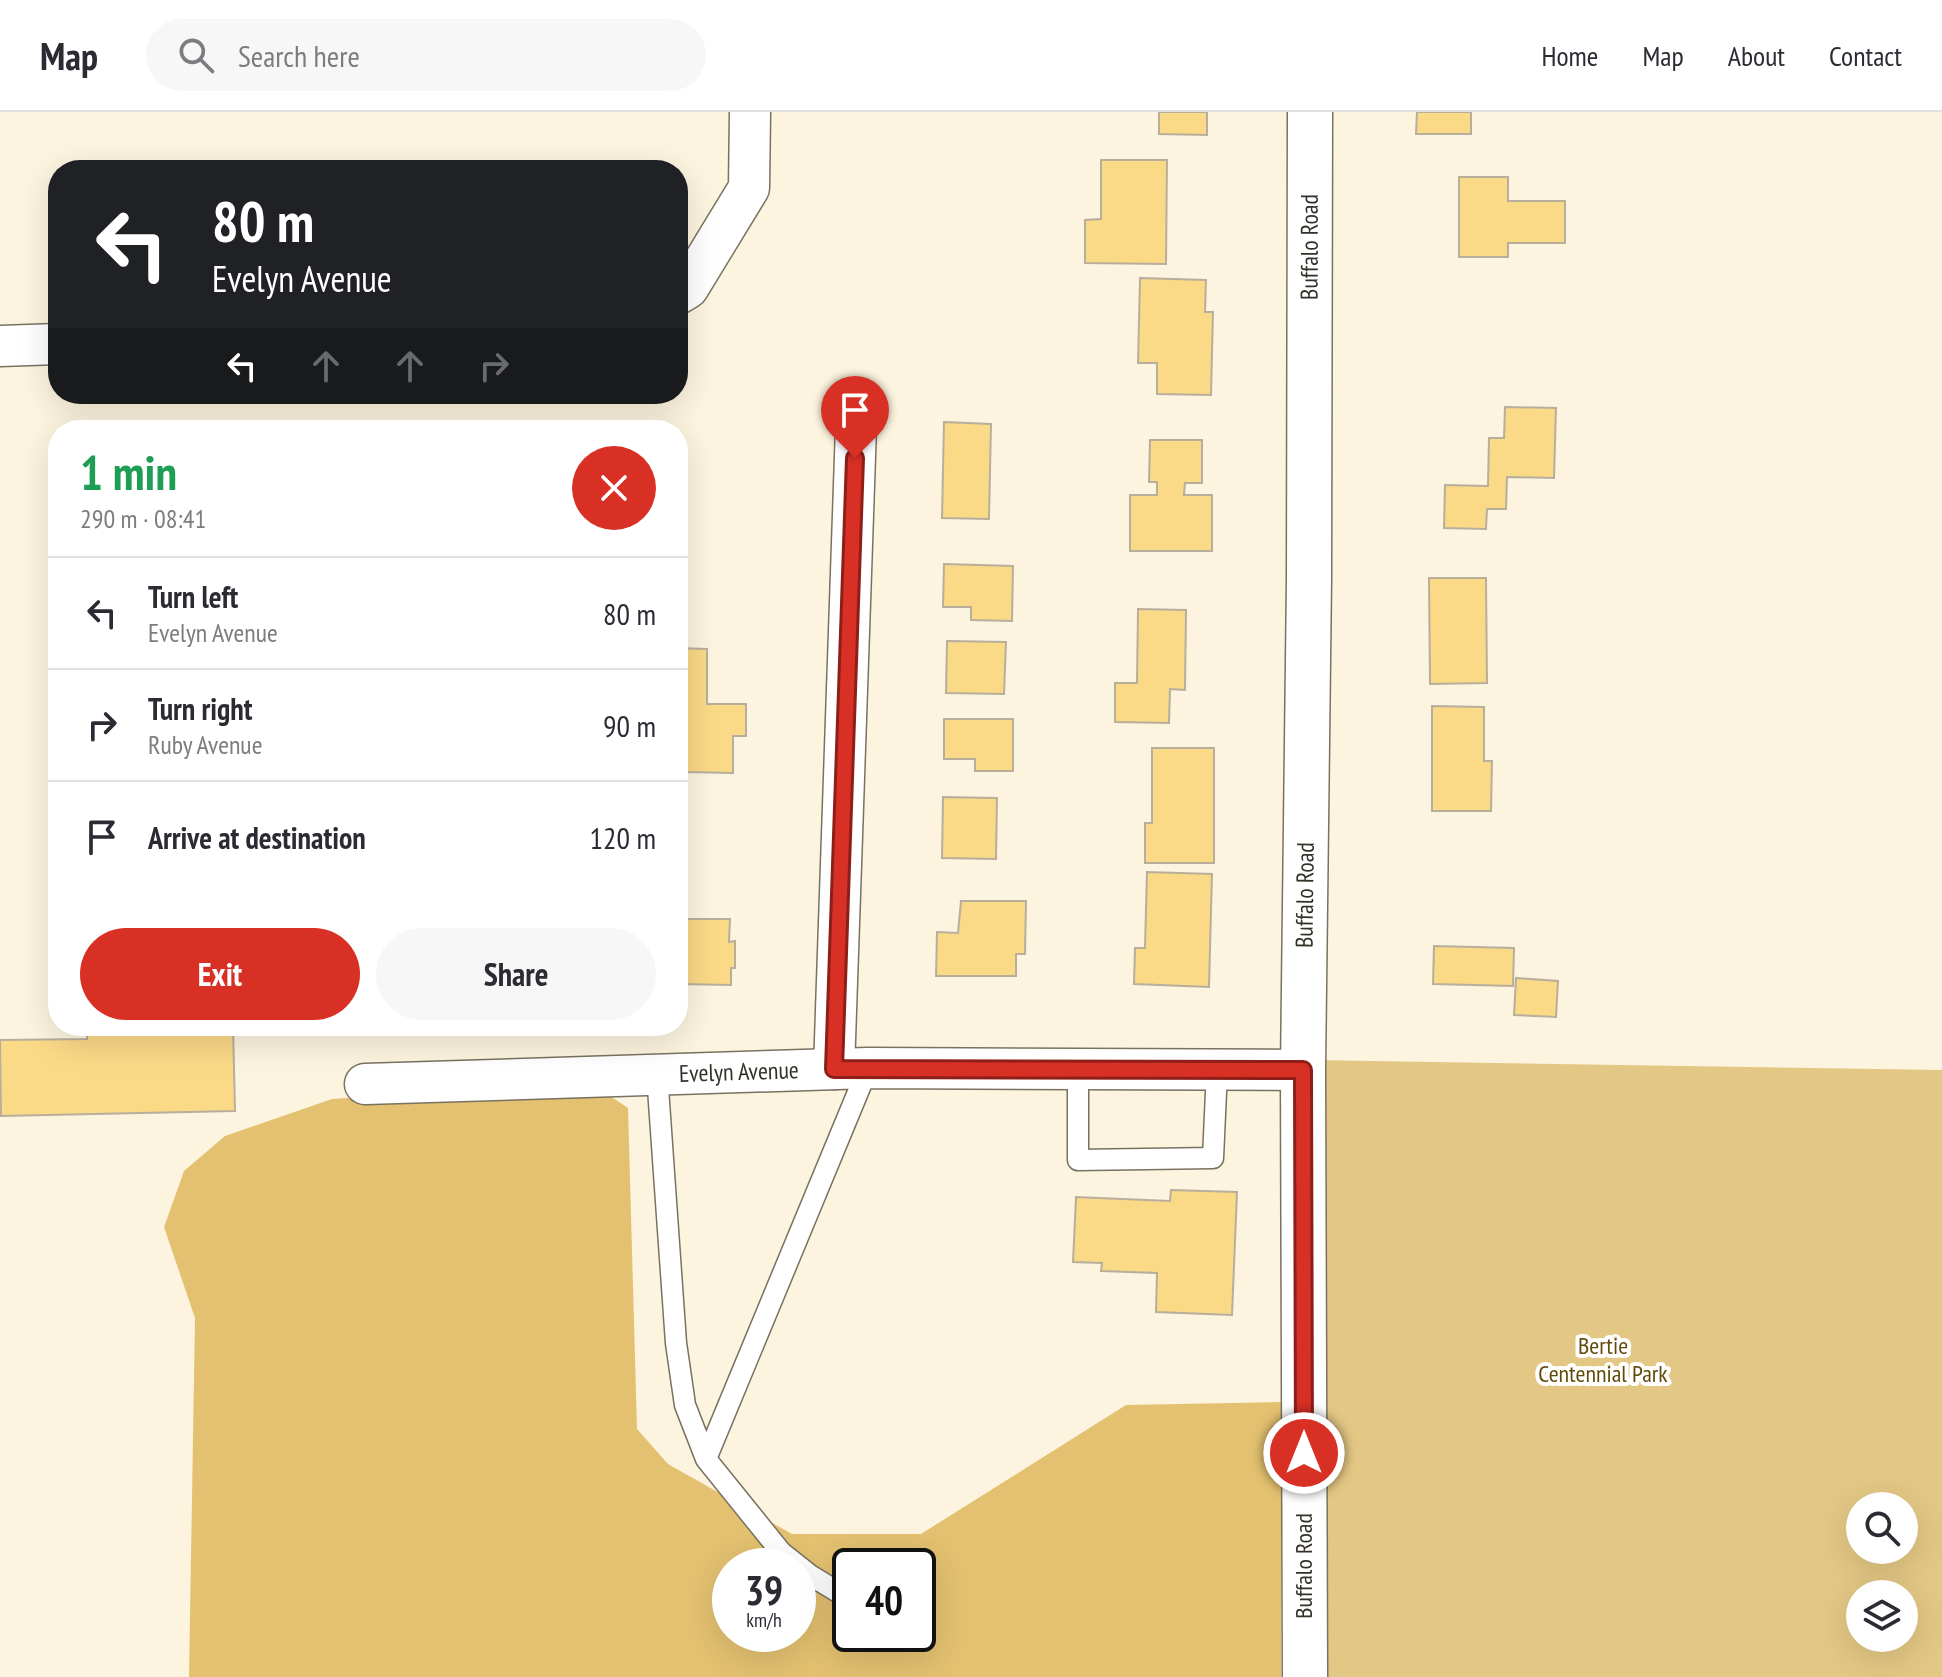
<!DOCTYPE html>
<meta charset="utf-8">
<style>
:root{--surface:#fff;--page:#f7f7f7;--text:#2b2b33;--muted:#7c7c81;--line:#e1e1e2;--accent:#d93025}
body{margin:0;font-family:"PT Sans Narrow",sans-serif;background:var(--page);color:var(--text);height:100vh;display:flex;flex-direction:column;font-size:30px;white-space:nowrap}
*{box-sizing:border-box;margin:0}
p{font-size:26px;color:var(--muted)}
.icon{flex:none;width:44px;height:44px;fill:none;stroke:currentColor;stroke-width:2;stroke-linecap:round;stroke-linejoin:round}
.map{position:relative;flex:1;overflow:hidden}
.sheet{position:absolute;left:48px;top:308px;width:640px;height:616px;display:flex;flex-direction:column;background:var(--surface);border-radius:32px;box-shadow:0 8px 32px #0002}
.sheet>*{flex:none}
.hud{position:absolute;left:48px;top:48px;width:640px;height:244px;border-radius:32px;box-shadow:0 8px 32px #0002;background:#202124;color:#fff;overflow:hidden}
.fabs{position:absolute;left:1846px;top:1380px;display:grid;gap:16px}
.fabs a{display:grid;place-items:center;width:72px;height:72px;border-radius:50%;background:var(--surface);box-shadow:0 8px 32px #0002;font-size:40px}
.speed{position:absolute;left:712px;top:1436px;display:flex;gap:16px;font-size:40px;font-weight:700;text-align:center}
.speed>*{display:grid;place-content:center;width:104px;height:104px;border-radius:50%;background:var(--surface);box-shadow:0 8px 32px #0002;line-height:1}
.speed small{font-size:20px;font-weight:400}
.speed .limit{border:4px solid #111;border-radius:12px;background:#fff;color:#111}
.pin{position:absolute;display:grid;place-items:center;width:68px;height:68px;color:#fff;margin:-82px -34px;border-radius:50% 50% 50% 0;rotate:-45deg;box-shadow:0 0 8px #0007}
.pin .icon{rotate:45deg}
.me{position:absolute;width:88px;margin:-44px;rotate:0deg;stroke-linejoin:round;filter:drop-shadow(0 0 6px #0008)}
.turn{display:flex;align-items:center;gap:28px;height:168px;padding:0 32px;font-size:36px}
.turn .icon{width:104px;height:104px;stroke-width:2.5}
.turn b{display:block;font-size:56px;line-height:68px}
.lanes{display:flex;align-items:center;height:76px;padding:0 32px;background:#0003;justify-content:center;gap:40px;direction:ltr}
.lanes .off{opacity:.35}
.round{display:grid;place-items:center;flex:none;width:84px;height:84px;border-radius:42px;background:var(--page)}
.headline{display:flex;align-items:center;justify-content:space-between;height:136px;padding:0 32px}
h1{font-size:48px;font-weight:600;line-height:60px;color:#1e9e55}
.cta{display:flex;gap:16px;margin-top:auto;padding:16px 32px}
.cta a{flex:1;height:92px;border-radius:48px;background:var(--accent);color:#fff;font-size:32px;font-weight:600;line-height:92px;text-align:center}
.cta a+a{background:var(--page);color:var(--text)}
ul{padding:0;list-style:none}
li{display:flex;align-items:center;gap:24px;height:112px;padding:0 32px;border-top:2px solid var(--line)}
li div{flex:1}
li b{display:block;font-size:30px}
li em{font-style:normal}
header{display:flex;align-items:center;gap:48px;box-sizing:border-box;height:112px;padding:0 40px;background:var(--surface);border-bottom:2px solid var(--line)}
header strong{font-size:38px}
nav{display:flex;gap:44px;margin-inline-start:auto;font-size:28px}
.search{width:560px;height:72px;background:var(--page);display:flex;align-items:center;gap:20px;box-sizing:border-box;padding:0 28px;border-radius:44px;color:var(--muted);font-size:30px}
.map>svg:first-child{display:block}
</style>
<header>
<strong>Map</strong>
<div class="search"><svg class="icon" aria-label="search" viewBox="0 0 24 24"><circle cx="10" cy="10" r="6"/><path d="M15 15l6 6"/></svg>Search here</div>
<nav><a>Home</a><a>Map</a><a>About</a><a>Contact</a></nav>
</header>
<div class="map">
<svg width="1942" height="1565" viewBox="0 0 1942 1565">
<rect width="100%" height="100%" fill="#fdf4df"/>
<path fill="#e3c784" fill-rule="evenodd" d="M1309 948 1942 958V1565H1307ZM1860 1394H1904V1438H1860ZM1860 1482H1904V1526H1860Z"/>
<path fill="#e3c170" fill-rule="evenodd" d="M589 970 628 996 637 1317 668 1352 792 1422H921L1126 1293 1281 1290V1565H189L195 1206 164 1115 184 1059 225 1024 332 987ZM730 1454H798V1522H730ZM850 1454H918V1522H850Z"/>
<path fill="#fad987" stroke="#b7af9c" stroke-width="2" d="M1159 0H1207V23L1159 22Z
M1417 0H1471V22H1416Z
M1101 48H1167L1166 152 1085 151V108L1101 107Z
M1459 65H1508V89H1565V131H1508V145H1459Z
M1140 166 1206 168 1205 200H1213L1211 283 1157 282V251H1138Z
M1505 295 1556 296 1554 366 1507 365 1506 397H1487L1486 417 1444 416 1445 373 1488 374 1489 326H1504Z
M944 310 991 312 989 407 942 406Z
M1150 328H1202V371H1185L1184 383H1212V439H1130V383H1157V370H1149Z
M944 452 1013 454 1012 509 971 508V495H943Z
M1429 466H1486L1487 571 1430 572Z
M1138 497 1186 498 1185 578 1170 577 1169 611 1115 610V571H1137Z
M947 529 1006 530 1004 582 946 581Z
M678 536 707 537V592H746V624H733V661L686 660V629H678V592H683V579L678 580Z
M1432 594 1484 595V649H1492L1491 699H1432Z
M944 607H1013V659H975V647H944Z
M1152 636H1214V751H1145V711H1152Z
M943 685 997 686 996 747 942 746Z
M1147 760 1212 762 1209 875 1134 872 1135 836H1145Z
M961 789H1026L1025 842H1016V864H936L937 820 958 821Z
M680 807H730L729 830 735 829V856H731V873L678 872Z
M1434 834 1514 836 1513 874 1433 872Z
M1516 866 1558 869 1556 905 1514 903Z
M87 914H233L235 999 1 1004 0 928 87 927Z
M1171 1078 1237 1080 1232 1203 1156 1200 1157 1161 1101 1159 1102 1151 1073 1150 1076 1085 1170 1089Z"/>
<g fill="none" stroke-linecap="round" stroke-linejoin="round">
<g stroke="#7a7260" stroke-width="23">
<path id="service" d="M1078 957V1048L1213 1046 1217 958
M657 962 676 1231 685 1293 706 1347
M846 1485 810 1463 781 1440 706 1347 868 956"/>
</g>
<g stroke="#7a7260" stroke-width="43">
<g id="minor">
<path d="M678 182 688 176 749 76 750 0"/>
<path d="M0 234 58 232"/>
<path d="M834 957 856 315"/>
<path id="s1" d="M365 972 868 956 1303 958"/>
</g>
</g>
<g stroke="#7a7260" stroke-width="47">
<g id="tertiary">
<path id="s2" d="M1305 1565 1303 958 1309 467 1310 0"/>
</g>
</g>
<use href="#service" stroke="#fff" stroke-width="20"/>
<use href="#minor" stroke="#fff" stroke-width="40"/>
<use href="#tertiary" stroke="#fff" stroke-width="44"/>
</g>
<g fill="none" stroke-linecap="round" stroke-linejoin="round">
<g stroke="#8d1f18" stroke-width="20">
<path id="route" d="M855 346 834 957 1303 958 1304 1341"/>
</g>
<use href="#route" stroke="#d93025" stroke-width="14"/>
</g>
<g text-anchor="middle" stroke-width="8" stroke-linejoin="round" paint-order="stroke">
<g font-size="24" fill="#333028" stroke="#fff">
<text dy="8" stroke="none"><textPath href="#s2" startOffset="1430">Buffalo Road</textPath></text>
<text dy="8" stroke="none"><textPath href="#s2" startOffset="782">Buffalo Road</textPath></text>
<text dy="8" stroke="none"><textPath href="#s1" startOffset="374">Evelyn Avenue</textPath></text>
<text transform="translate(1304 1454) rotate(-90)" y="8">Buffalo Road</text>
</g>
<g font-size="24" fill="#624b0a" stroke="#fff">
<text x="1603" y="1242">Bertie<tspan x="1603" dy="28">Centennial Park</tspan></text>
</g>
</g>
</svg>
<div class="fabs">
<a><svg class="icon" aria-label="search" viewBox="0 0 24 24"><circle cx="10" cy="10" r="6"/><path d="M15 15l6 6"/></svg></a>
<a><svg class="icon" aria-label="layers" viewBox="0 0 24 24"><path d="M12 4l9 5-9 5-9-5zM3 14l9 5 9-5"/></svg></a>
</div>
<div class="speed"><div>39<small>km/h</small></div><div class="limit">40</div></div>
<div class="pin" style="left:855px;top:346px;background:#d93025"><svg class="icon" aria-label="arrive" viewBox="0 0 24 24"><path d="M6 21V4h12l-3 4 3 4H6"/></svg></div>
<svg class="me" style="left:1304px;top:1341px" viewBox="-20 -20 40 40"><circle r="17" fill="#d93025" stroke="#fff" stroke-width="3"/><path d="M0-11L8 9 0 5-8 9z" fill="#fff"/></svg>
<div class="hud">
<div class="turn"><svg class="icon" aria-label="left" viewBox="0 0 24 24"><path d="M17 20v-9H6M10 6l-5 5 5 5"/></svg><div><b>80 m</b>Evelyn Avenue</div></div>
<div class="lanes"><svg class="icon" aria-label="left" viewBox="0 0 24 24"><path d="M17 20v-9H6M10 6l-5 5 5 5"/></svg><svg class="icon off" aria-label="ahead" viewBox="0 0 24 24"><path d="M12 20V5M6 11l6-6 6 6"/></svg><svg class="icon off" aria-label="ahead" viewBox="0 0 24 24"><path d="M12 20V5M6 11l6-6 6 6"/></svg><svg class="icon off" aria-label="right" viewBox="0 0 24 24"><path d="M7 20v-9h11M14 6l5 5-5 5"/></svg></div>
</div>
<section class="sheet">
<div class="headline"><div><h1>1 min</h1><p>290 m · 08:41</p></div><a class="round" style="background:#d93025;color:#fff"><svg class="icon" aria-label="close" viewBox="0 0 24 24"><path d="M6 6l12 12M18 6L6 18"/></svg></a></div>
<ul>
<li><svg class="icon" aria-label="left" viewBox="0 0 24 24"><path d="M17 20v-9H6M10 6l-5 5 5 5"/></svg><div><b>Turn left</b><p>Evelyn Avenue</p></div><em>80 m</em></li>
<li><svg class="icon" aria-label="right" viewBox="0 0 24 24"><path d="M7 20v-9h11M14 6l5 5-5 5"/></svg><div><b>Turn right</b><p>Ruby Avenue</p></div><em>90 m</em></li>
<li><svg class="icon" aria-label="arrive" viewBox="0 0 24 24"><path d="M6 21V4h12l-3 4 3 4H6"/></svg><div><b>Arrive at destination</b></div><em>120 m</em></li>
</ul>
<div class="cta"><a>Exit</a><a>Share</a></div>
</section>
</div>
